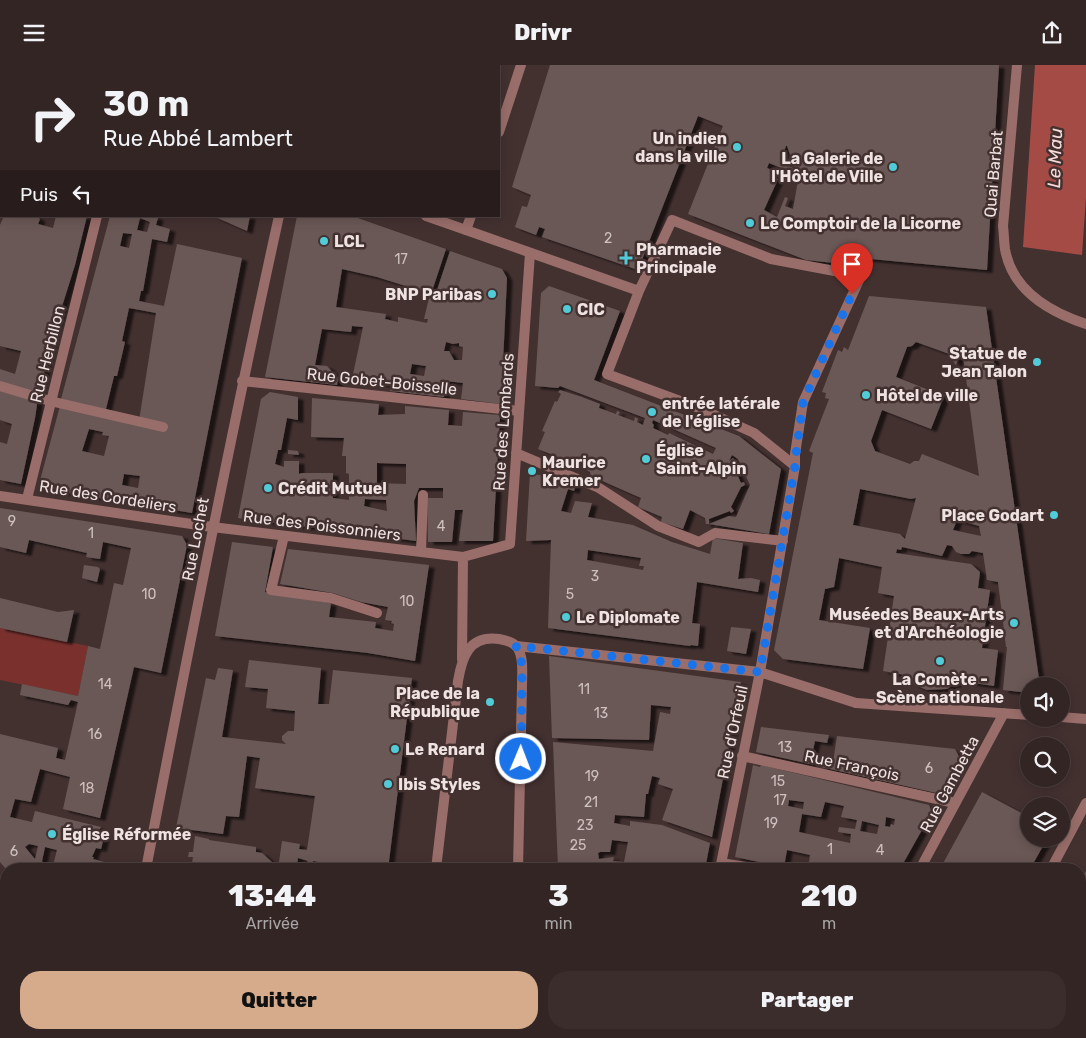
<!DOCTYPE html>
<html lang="fr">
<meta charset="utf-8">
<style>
:root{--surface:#322524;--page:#3a2d2c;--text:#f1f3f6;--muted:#a8a5a6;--line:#4d4241;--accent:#d6ab8b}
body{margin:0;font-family:Rubik,sans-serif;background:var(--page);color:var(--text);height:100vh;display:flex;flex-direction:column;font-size:19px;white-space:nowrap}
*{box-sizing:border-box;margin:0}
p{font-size:16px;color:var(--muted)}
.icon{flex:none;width:28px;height:28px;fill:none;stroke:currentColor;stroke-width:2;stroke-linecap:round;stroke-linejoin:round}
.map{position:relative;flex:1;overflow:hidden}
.sheet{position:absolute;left:0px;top:798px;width:1086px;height:176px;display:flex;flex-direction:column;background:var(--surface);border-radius:20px 20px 0 0;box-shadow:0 2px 12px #0003,0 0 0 1px var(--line)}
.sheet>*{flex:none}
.hud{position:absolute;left:0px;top:0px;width:500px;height:152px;box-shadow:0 2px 12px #0003,0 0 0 1px var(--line);background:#322524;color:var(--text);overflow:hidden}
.tools{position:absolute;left:1020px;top:612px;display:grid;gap:10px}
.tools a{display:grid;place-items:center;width:50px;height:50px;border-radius:50%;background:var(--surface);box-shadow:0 2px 12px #0003,0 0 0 1px var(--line);font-size:25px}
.pin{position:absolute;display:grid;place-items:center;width:42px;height:42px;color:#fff;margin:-51px -21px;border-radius:50% 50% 50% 0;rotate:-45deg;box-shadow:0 0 5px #0007}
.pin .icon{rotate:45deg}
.me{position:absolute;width:55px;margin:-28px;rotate:1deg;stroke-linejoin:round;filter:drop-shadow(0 0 4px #0008)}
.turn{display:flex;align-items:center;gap:18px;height:105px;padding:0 20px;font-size:22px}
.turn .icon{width:65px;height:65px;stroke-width:2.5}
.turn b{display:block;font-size:35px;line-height:42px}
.then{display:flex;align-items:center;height:48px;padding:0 20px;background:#0003;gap:10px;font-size:19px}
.eta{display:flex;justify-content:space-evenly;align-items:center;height:85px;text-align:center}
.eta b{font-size:30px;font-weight:800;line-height:35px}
.button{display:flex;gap:10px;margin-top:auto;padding:10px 20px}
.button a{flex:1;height:58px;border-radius:20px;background:var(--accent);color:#111;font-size:20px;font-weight:800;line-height:58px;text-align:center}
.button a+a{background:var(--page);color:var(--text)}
header{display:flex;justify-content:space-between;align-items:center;height:65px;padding:0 20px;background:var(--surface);font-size:22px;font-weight:800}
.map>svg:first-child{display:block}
</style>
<header><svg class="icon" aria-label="menu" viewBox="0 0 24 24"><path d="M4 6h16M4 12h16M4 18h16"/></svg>Drivr<svg class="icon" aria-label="share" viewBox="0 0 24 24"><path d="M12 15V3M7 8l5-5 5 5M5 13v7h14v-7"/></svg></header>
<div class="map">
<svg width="1086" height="973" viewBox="0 0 1086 973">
<defs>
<filter id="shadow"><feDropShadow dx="5.5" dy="3" stdDeviation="1" flood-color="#0009"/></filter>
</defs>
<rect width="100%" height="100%" fill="#433130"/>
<path fill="#7a312e" d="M0 563 88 581 78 631 0 615Z
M0 888 6 896V968H47L51 973H0Z"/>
<path fill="#a54b46" d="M1035 0H1086V132L1082 190 1023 182Z"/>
<path fill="#6b5856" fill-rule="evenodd" filter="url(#shadow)" d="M550 0H999L987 205 860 193V190H857L856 192 839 191V189L836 188 834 198 806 195 688 149 723 61 698 51 638 205 542 172 545 164 539 162 536 170 515 162 522 141 527 142 531 130 512 122ZM786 81H787L795 104 780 97ZM769 98 799 110 793 144 785 141 788 133 785 132 777 152 764 145 778 114 775 113 777 107 767 103Z
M4 151H35L40 154 38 159 53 163 56 151H87L75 200 54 267 39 329 0 318V304L15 309 21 286 0 281V160Z
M110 151H154L158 153 156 160 170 164 167 177 152 174 143 226H141L139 236 164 241 177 179 242 193 192 448 38 423 60 341 139 356 156 248 129 243 122 276 125 277 117 311H114L105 348 60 338ZM140 153 150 157 147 167 137 165ZM123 168 132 169 129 183 120 181ZM89 364 103 367 102 370 109 371 104 391 82 386ZM124 409 140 411 138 423 122 420Z
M213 151H250L247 166Z
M297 151H352L446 184 431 229 377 212 342 204 336 242 386 249 385 254 398 257V252L427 258 428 254H424L429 233 434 234 450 186 502 204 507 213 501 339 461 334 463 318 446 316 444 332 390 326 391 320 352 314 363 262 352 261 351 267 322 264 315 300 327 301 338 313 337 320 265 312ZM446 277 453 279 459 278V281L463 282 462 295H454L449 286H444ZM412 299 426 301 424 311 410 309Z
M549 221 620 246 594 315 739 371 781 404 769 469 709 459 729 451 736 452 750 420 738 394 732 390 729 396 733 393 735 396 732 398 741 418 744 417 745 420 741 422 731 442 734 446 731 448 730 446 709 454V459H706L705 453 690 445 683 464 661 457 662 452 638 442 641 433 591 411 590 407 576 399 538 384 545 367 542 366 555 336 557 337 561 329 558 327 560 325 582 332 600 339 599 343 616 349 617 346 620 347 618 350 634 356 635 352 638 354 637 357 643 360 645 353 560 321 558 323 535 321 541 228ZM653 355 716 383 713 389 669 368 668 370 653 363 654 360 652 358Z
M869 231 986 242 1040 621H1029V628L1003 625 1007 582H1006L998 517 987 515 983 488 972 486 969 489H961L956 487 952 481 947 480 942 491 902 482 901 485 897 484 896 488 971 499 980 507 978 523 990 525 982 583 998 585 994 621 960 616 947 624 927 625 915 620 905 610 883 606 894 531 878 528 882 502 839 493 834 522 825 524 819 555 870 563 863 604 783 594 774 585 813 388 809 386 829 334 825 333 826 328 822 327 838 285 842 287 844 282 848 285ZM916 277 952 290V295L956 300 962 283 979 411 922 389 919 396H914L910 399 875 386 871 376 882 345 931 364 944 331 896 312 907 282 912 281ZM860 424 911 434 916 433 905 474 900 469 853 460ZM957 455 979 461 981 471 953 465Z
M0 322 38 333 35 353 21 419 0 415V377L7 379 12 359 0 355Z
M270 327 298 332V355L287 353 281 385H278L275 399 284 402V396H299V409L302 408H333V433L349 435V409L346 408V391H342L344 373 311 372 312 333 379 339 378 350 405 349V341L449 345 448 360 462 361 463 347 500 350 493 476H459L463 445H455L452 477H428L427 433H443V423H419L414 436 416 476 238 453 261 334ZM377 398 406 399V419L377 418ZM365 434 386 435 387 446 364 441Z
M288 385 298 386 299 390 288 389Z
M530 408 576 418 574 426 568 424 561 446 571 448 575 436 592 438 588 452 633 460 672 477 710 489 713 473 743 478 738 514 751 513 760 515 758 527 697 517 692 558 700 559 698 581 691 580 690 581 548 563 551 475 526 476ZM588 485 641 493 639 501H644L643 505 587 495Z
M0 443 182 471 187 480 161 608 134 602 100 753 63 744 70 712 40 704 31 737 15 734 10 752 32 757 35 746 101 762 98 767H99V771L104 772 101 784 96 783 92 792H94L93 794 123 802V804H52L57 785 45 782 42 796 46 802 45 804H6L0 797V669L58 683 56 693 65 695 78 637 71 635 68 640 20 630 22 619 78 631 88 581 100 584 114 518 123 520 131 483 103 477 100 494 86 492 87 488 29 475 26 488 0 482ZM29 779 38 781 35 794 25 782Z
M232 477 273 482 265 527 331 538 329 552 376 557 375 563 393 566 394 559 391 558 392 556 385 555 388 542 361 537 333 528 280 519 288 484 429 500 415 596 368 588 215 571Z
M84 500 98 502 100 504 97 517 82 513Z
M0 533 58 547 74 545 67 577 0 563Z
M731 562 751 564 746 589 727 586Z
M549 591 741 617 712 772 662 755 673 724 658 719 660 713 652 711 648 729H646L644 752 615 750 614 758 630 761V756L662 760 710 778 705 804H608L609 802 599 804H558L553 677 653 686 660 647 670 649 671 642 651 640 649 675 552 673ZM612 775 628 777 624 797 613 796 614 792 599 794 598 788 600 787H610Z
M249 595 321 603 318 639H329L333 605 412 613 388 804H335V800L313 796 312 804H278L282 776 300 779 299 784 307 785 315 731 255 723 260 693 247 691 239 752 226 751 223 769 176 763 206 613 215 615 218 603 233 605 222 672 286 679 282 675V671L288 666H294L295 646 266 643 268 624 245 622ZM298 793 308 796 302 801 297 800Z
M761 662 829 670 827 678 815 676 810 699 756 687Z
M837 671 955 684 961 695 941 729 821 702 823 694 833 697Z
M753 700 760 702 761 700 929 740 932 747 900 804H808L810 790 787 785 784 802 735 792ZM789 735 804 737 803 744 788 741ZM825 737 844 741 841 752 857 755 855 764 839 762 838 767 851 769 850 778 799 767 802 749 821 752ZM886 752 895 754 894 760 891 759 890 762 885 761ZM862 756 879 760 877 769 860 766Z
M982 727 1029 752V774H1047L1030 804H940Z
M195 771 209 774V775L256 782V787L262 788 272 797 271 804H191L193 792H188L189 787H193Z
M1086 806V853L1080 867V817Z
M1086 877V903L1080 918V885L1082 886Z
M1080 947 1086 950V962L1080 960Z
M216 968H391V973H214Z
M419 968H650L651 973H418Z
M706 968H716L728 973H701V970Z
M904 968H941L938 973H914Z
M997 968H1032L1042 973H994Z"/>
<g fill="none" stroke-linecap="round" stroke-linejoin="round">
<path stroke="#996e6a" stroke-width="10" d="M0 321 50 336 163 362"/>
<path stroke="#996e6a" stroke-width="10" d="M38 1V0
M137 1 138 0
M279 1V0
M466 165 639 226 607 309 699 343 754 368 795 401
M639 226 672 155 771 194 861 211 803 337 795 389V401L760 607 720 804
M242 316 519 346
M516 388 599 423 658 461 699 477 715 468 783 476
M212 462 463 492 462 594
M284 471 271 525 331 533 377 548
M421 487 423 430
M463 492 510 479 530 188
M516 581 760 607 856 638
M742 691 955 738
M721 798 758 804"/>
<path stroke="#996e6a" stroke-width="10" d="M1017 0 1003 161C1004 169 1004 177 1005 184 1012 226 1050 247 1086 259
M0 2 1 3
M499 67 521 0
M0 135 1 132
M426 151 466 165 471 151
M0 431 212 462
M27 434 97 151
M856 638 1029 650
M1061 652 1086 654
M146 804C188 586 231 368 279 151
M436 804 458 616C462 592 469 570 499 574 505 575 513 577 517 582 524 592 522 609 522 621L518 804
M920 804 1004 648
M1051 804 1086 738
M0 846 6 853
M77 968 81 973
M794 968 807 973
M154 973 157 968
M409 973 410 968
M685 973V968
M831 973 834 968
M961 973 964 968"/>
</g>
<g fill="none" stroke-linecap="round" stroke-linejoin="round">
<path stroke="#1a73e8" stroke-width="9" stroke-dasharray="0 16.2" d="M521 694 522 612 521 591 516 581 760 607 795 401 796 389 803 337 852 229"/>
</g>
<g fill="#52cbd8" stroke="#433130" stroke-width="2">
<circle cx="737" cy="82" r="5"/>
<circle cx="893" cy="102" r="5"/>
<circle cx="750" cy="158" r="5"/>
<circle cx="324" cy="176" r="5"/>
<path d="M623.5 185.5h5v5h5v5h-5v5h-5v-5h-5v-5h5z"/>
<circle cx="492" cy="229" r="5"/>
<circle cx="567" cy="244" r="5"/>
<circle cx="1037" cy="297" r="5"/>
<circle cx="866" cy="330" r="5"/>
<circle cx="652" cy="347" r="5"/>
<circle cx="646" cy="394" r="5"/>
<circle cx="532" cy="406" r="5"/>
<circle cx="268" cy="423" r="5"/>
<circle cx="1054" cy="450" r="5"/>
<circle cx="566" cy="552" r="5"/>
<circle cx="1014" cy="558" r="5"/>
<circle cx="940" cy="596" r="5"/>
<circle cx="490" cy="637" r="5"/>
<circle cx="395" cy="684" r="5"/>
<circle cx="388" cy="719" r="5"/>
<circle cx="52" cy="769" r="5"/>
</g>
<g text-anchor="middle" stroke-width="5" stroke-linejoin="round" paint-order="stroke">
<g font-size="14" fill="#cec0bf">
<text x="608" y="178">2</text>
<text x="401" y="199">17</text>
<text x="12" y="461">9</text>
<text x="441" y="466">4</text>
<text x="91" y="473">1</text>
<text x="595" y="516">3</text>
<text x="149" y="534">10</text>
<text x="570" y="534">5</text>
<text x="407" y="541">10</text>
<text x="105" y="624">14</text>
<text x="584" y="629">11</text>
<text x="601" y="653">13</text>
<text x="95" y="674">16</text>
<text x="785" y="687">13</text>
<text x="929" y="708">6</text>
<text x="592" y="716">19</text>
<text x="778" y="721">15</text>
<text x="87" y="728">18</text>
<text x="780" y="740">17</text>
<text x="591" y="742">21</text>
<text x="771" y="763">19</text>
<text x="585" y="765">23</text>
<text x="578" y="785">25</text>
<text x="830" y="789">1</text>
<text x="880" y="790">4</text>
<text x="14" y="791">6</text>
</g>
<g font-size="16" font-weight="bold" fill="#efe3e2" stroke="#433130" text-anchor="start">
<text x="727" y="79" text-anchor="end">Un indien<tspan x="727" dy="18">dans la ville</tspan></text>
<text x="883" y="99" text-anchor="end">La Galerie de<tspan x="883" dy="18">l'Hôtel de Ville</tspan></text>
<text x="760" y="164">Le Comptoir de la Licorne</text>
<text x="334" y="182">LCL</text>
<text x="636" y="190">Pharmacie<tspan x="636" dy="18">Principale</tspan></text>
<text x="482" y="235" text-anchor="end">BNP Paribas</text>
<text x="577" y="250">CIC</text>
<text x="1027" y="294" text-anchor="end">Statue de<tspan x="1027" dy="18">Jean Talon</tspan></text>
<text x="876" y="336">Hôtel de ville</text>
<text x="662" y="344">entrée latérale<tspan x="662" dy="18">de l'église</tspan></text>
<text x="656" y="391">Église<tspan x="656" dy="18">Saint-Alpin</tspan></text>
<text x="542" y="403">Maurice<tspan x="542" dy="18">Kremer</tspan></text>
<text x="278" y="429">Crédit Mutuel</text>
<text x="1044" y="456" text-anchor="end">Place Godart</text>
<text x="1004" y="555" text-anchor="end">Muséedes Beaux-Arts<tspan x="1004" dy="18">et d'Archéologie</tspan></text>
<text x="576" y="558">Le Diplomate</text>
<text x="940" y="620" text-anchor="middle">La Comète -<tspan x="940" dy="18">Scène nationale</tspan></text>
<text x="480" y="634" text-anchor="end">Place de la<tspan x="480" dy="18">République</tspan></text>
<text x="405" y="690">Le Renard</text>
<text x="398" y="725">Ibis Styles</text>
<text x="62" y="775">Église Réformée</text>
</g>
<g font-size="16" fill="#efe3e2" stroke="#433130">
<text transform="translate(993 109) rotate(-85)" y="6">Quai Barbat</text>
<text transform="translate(47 289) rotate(-76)" y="6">Rue Herbillon</text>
<text transform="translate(382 316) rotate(6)" y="6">Rue Gobet-Boisselle</text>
<text transform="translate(503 357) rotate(-86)" y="6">Rue des Lombards</text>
<text transform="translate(108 431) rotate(9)" y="6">Rue des Cordeliers</text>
<text transform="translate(322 460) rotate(7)" y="6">Rue des Poissonniers</text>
<text transform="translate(195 474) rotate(-79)" y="6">Rue Lochet</text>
<text transform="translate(732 667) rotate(-78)" y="6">Rue d'Orfeuil</text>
<text transform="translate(852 700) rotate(12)" y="6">Rue François</text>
<text transform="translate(949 719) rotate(-62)" y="6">Rue Gambetta</text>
</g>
<g font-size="18" font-style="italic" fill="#f7dcda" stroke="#433130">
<text transform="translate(1055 93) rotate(-88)" y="6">Le Mau</text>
</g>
</g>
</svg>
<div class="tools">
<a><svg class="icon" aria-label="sound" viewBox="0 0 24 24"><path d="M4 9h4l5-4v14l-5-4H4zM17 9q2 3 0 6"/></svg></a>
<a><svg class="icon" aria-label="search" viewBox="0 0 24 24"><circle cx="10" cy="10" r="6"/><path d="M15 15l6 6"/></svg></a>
<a><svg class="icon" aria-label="layers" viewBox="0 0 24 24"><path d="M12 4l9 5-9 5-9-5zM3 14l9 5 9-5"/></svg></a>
</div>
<div class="pin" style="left:852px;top:229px;background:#d93025"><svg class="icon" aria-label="arrive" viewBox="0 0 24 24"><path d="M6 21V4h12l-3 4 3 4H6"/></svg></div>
<svg class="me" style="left:521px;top:694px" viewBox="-20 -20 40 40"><circle r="17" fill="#1a73e8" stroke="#fff" stroke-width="3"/><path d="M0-11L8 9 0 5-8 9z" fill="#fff"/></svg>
<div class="hud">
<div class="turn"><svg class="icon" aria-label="right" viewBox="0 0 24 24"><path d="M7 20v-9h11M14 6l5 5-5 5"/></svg><div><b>30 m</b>Rue Abbé Lambert</div></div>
<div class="then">Puis<svg class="icon" aria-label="left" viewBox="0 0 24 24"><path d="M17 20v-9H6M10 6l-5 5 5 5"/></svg></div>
</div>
<section class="sheet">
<div class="eta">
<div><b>13:44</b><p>Arrivée</p></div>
<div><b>3</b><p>min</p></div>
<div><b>210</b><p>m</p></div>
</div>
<div class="button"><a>Quitter</a><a>Partager</a></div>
</section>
</div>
